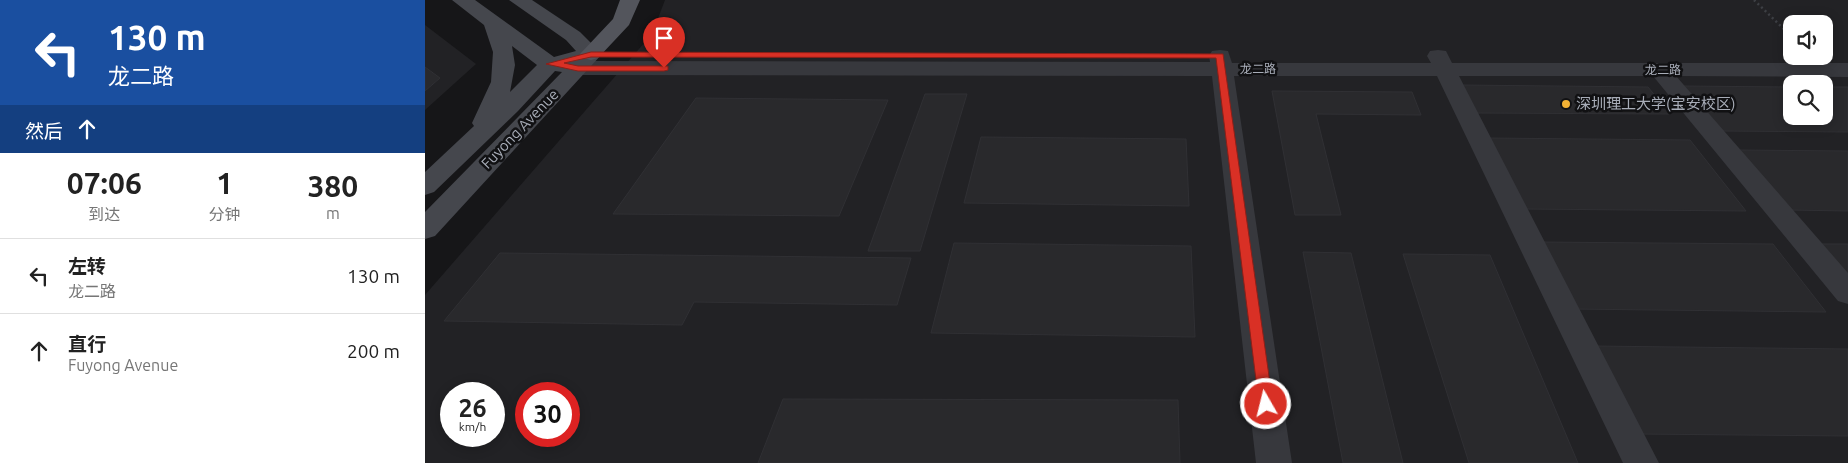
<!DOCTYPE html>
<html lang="zh">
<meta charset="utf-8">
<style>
:root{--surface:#fff;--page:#f2f2f2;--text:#222;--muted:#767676;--line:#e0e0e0}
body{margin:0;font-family:Ubuntu,"Noto Sans SC",sans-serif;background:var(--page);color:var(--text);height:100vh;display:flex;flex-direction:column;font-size:19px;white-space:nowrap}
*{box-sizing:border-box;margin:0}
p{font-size:16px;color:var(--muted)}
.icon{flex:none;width:28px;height:28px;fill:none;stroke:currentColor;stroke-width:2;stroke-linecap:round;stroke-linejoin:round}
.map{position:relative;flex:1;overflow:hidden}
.side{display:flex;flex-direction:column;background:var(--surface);width:425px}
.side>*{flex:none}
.guide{background:#1a4fa0;color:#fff;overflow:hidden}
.controls{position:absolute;left:1358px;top:15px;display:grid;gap:10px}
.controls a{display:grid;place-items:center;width:50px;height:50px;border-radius:10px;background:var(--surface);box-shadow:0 2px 12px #0003;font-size:25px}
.speed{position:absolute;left:15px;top:382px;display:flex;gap:10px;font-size:25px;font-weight:700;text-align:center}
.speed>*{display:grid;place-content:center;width:65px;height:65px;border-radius:50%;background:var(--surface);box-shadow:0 2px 12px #0003;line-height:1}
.speed small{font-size:12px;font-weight:400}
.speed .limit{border:8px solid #d22;background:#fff;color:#111}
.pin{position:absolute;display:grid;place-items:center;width:42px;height:42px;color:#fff;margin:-51px -21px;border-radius:50% 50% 50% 0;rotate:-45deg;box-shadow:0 0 5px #0007}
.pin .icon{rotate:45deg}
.me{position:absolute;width:55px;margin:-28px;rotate:352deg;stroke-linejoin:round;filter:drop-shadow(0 0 4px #0008)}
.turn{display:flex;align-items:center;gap:18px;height:105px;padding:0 25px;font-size:22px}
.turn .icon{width:65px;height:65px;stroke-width:2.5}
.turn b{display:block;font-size:35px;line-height:42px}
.then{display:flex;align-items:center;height:48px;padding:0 25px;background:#0003;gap:10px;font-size:19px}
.eta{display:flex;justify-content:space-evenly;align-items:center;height:85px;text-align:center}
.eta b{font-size:30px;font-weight:700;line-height:35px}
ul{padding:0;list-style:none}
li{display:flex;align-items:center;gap:15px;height:75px;padding:0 25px;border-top:1px solid var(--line)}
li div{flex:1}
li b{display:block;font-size:19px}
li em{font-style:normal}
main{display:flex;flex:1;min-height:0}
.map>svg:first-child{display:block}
</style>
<main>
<section class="side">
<div class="guide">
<div class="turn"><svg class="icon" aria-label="left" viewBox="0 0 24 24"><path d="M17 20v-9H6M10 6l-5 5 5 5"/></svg><div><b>130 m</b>龙二路</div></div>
<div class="then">然后<svg class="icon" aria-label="ahead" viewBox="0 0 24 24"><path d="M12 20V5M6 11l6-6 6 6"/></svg></div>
</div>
<div class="eta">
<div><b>07:06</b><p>到达</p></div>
<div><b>1</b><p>分钟</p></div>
<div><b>380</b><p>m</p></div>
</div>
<ul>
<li><svg class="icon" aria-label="left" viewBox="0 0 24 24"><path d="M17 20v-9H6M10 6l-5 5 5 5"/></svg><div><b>左转</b><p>龙二路</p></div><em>130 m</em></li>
<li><svg class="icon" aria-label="ahead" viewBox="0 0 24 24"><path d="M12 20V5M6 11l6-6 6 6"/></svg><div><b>直行</b><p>Fuyong Avenue</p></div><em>200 m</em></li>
</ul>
</section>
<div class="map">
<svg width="1423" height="463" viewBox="0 0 1423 463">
<rect width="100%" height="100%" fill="#161618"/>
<path fill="#222225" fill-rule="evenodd" d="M240 0H1423V463H0V295L227 34ZM1366 24H1399V56H1366ZM1366 84H1399V116H1366ZM26 394H69V436H26ZM101 394H144V436H101Z
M0 25 51 64 0 110Z"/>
<path fill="#29292c" stroke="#303034" d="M0 67 15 78 0 91Z
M1036 85 1223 87 1245 114 1049 113Z
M1257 86 1366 87V116H1399V87H1423V132L1296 131Z
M847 91 987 92 996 115 891 114 916 215H870Z
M500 94H542L495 251H443Z
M271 98 463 100 414 216 188 214Z
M556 137 761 139 764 206 539 203Z
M1062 138 1265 140 1321 211 1097 209Z
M1311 150 1423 151V211L1363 210Z
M1113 242 1348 244 1401 312 1146 309Z
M529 243 766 246 770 337 506 333Z
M1390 244H1423V282Z
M878 252 926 253 978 463H918Z
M75 253 486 258 472 305 269 302 257 325 19 321Z
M978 254 1065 255 1153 463H1044Z
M1168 346 1423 349V436L1212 434Z
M358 399 753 400 755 463H333Z"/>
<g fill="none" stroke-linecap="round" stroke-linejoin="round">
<path stroke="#3d3f44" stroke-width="2.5" stroke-dasharray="2 3" stroke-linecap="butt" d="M1329 0 1366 36"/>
<path fill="#37383d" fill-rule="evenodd" d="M795 50 803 51 807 63H1006L1002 56 1005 51 1013 50 1021 51 1027 63H1423V77L1251 76 1423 273V304L1413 301 1228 76H1034L1234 463H1198L1012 76H809L867 463H831L787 76 153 75 145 73 142 68 145 63 153 61 785 62 784 56 787 51Z"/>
<path fill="#45474d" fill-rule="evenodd" d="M27 0H50L129 57 151 51 141 40 84 0H107L155 32 177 54 10 236 0 239V212L137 72 130 71 93 111 9 192 0 195V172L49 126 47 123 66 82 68 52 59 25ZM87 46 112 65 85 92 90 65Z"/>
<path fill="#53555c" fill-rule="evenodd" d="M195 0H215L204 25 173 58 166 60 159 58 155 54 188 19Z"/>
</g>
<path fill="#d93025" stroke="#8d1f18" d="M166 52 798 54 848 404 846 408 841 410 836 408 834 404 791 58 166 57 139 63 153 66H243V70L239 71H153L121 64Z"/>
<circle fill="#f2b134" stroke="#111113" stroke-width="2" cx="1141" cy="104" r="5"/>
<g text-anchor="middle" stroke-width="5" stroke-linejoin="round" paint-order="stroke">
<g font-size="12" fill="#a8adb8" stroke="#111113">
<text x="833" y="73">龙二路</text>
<text x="1238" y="74">龙二路</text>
</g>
<g font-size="15" fill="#a8adb8" stroke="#111113" text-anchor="start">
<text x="1151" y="109">深圳理工大学(宝安校区)</text>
</g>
<g font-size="15" fill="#a8adb8" stroke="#111113">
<text transform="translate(95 129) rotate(-46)" y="5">Fuyong Avenue</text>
</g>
</g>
</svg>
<div class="controls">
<a><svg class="icon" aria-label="sound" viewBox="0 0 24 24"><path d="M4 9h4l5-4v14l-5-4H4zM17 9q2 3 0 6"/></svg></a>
<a><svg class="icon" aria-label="search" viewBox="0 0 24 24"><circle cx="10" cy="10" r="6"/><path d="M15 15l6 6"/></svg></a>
</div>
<div class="speed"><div>26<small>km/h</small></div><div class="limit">30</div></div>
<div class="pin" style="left:239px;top:68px;background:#d93025"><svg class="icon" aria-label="arrive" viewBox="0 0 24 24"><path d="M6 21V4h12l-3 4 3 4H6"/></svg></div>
<svg class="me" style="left:841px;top:404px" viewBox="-20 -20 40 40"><circle r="17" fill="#d93025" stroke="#fff" stroke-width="3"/><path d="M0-11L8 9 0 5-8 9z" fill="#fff"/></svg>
</div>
</main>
